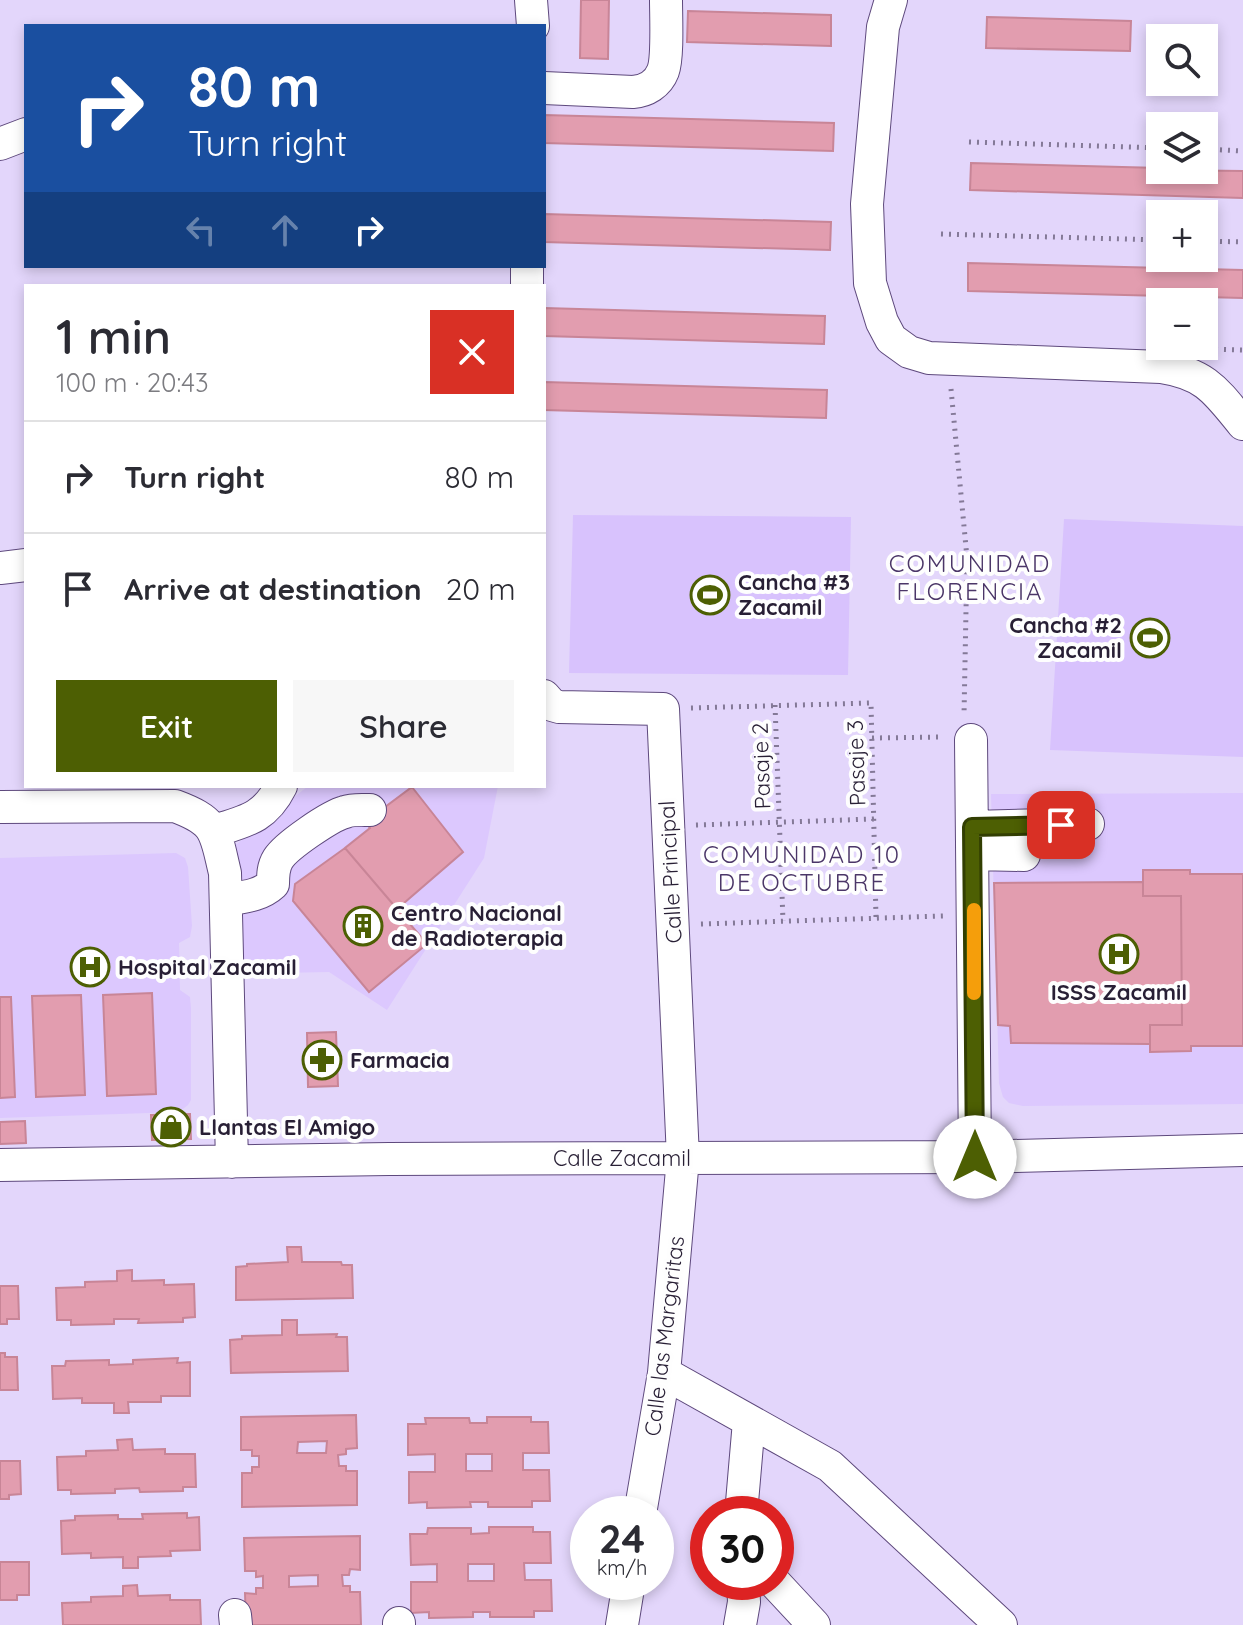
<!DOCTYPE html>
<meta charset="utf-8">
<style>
:root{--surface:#fff;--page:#f7f7f7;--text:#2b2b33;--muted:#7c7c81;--line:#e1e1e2;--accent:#4d5f03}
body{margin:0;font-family:Quicksand,sans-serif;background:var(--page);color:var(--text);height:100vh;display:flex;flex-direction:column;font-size:30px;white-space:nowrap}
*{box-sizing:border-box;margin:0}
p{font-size:26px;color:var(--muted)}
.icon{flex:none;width:44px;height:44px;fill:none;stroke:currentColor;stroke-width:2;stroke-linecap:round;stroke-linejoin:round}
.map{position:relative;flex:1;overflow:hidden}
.side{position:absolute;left:24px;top:284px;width:522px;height:504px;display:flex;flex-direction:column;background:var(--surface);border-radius:0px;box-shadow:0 4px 12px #0003}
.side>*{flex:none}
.hud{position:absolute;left:24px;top:24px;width:522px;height:244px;border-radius:0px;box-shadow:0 4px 12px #0003;background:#1a4fa0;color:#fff;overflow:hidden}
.fabs{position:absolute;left:1146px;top:24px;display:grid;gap:16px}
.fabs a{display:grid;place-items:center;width:72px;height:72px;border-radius:0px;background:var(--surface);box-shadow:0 4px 12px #0003;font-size:40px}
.speed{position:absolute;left:570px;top:1496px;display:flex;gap:16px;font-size:40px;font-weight:700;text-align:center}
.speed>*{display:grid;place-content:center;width:104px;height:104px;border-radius:50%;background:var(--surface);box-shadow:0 4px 12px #0003;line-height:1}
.speed small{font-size:20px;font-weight:400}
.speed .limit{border:12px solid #d22;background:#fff;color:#111}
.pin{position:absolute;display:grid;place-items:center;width:68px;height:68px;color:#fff;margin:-34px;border-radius:16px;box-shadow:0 4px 12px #0006}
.me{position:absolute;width:88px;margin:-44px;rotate:0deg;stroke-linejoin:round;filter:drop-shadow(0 0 6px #0008)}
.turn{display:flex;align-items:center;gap:28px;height:168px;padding:0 32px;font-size:36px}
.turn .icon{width:104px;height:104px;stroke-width:2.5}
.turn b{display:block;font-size:56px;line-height:68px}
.lanes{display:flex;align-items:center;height:76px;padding:0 32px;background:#0003;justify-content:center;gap:40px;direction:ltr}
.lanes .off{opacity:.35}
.round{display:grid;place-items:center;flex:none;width:84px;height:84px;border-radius:0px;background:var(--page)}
.headline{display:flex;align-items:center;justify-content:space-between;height:136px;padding:0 32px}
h1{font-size:48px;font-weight:600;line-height:60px}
.primary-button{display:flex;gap:16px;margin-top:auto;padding:16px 32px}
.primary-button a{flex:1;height:92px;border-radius:0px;background:var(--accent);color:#fff;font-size:32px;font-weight:600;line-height:92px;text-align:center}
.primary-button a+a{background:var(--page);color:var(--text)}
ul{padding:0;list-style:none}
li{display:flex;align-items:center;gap:24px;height:112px;padding:0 32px;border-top:2px solid var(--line)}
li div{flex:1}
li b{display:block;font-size:30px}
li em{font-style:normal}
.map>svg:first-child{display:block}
</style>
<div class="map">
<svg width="1243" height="1625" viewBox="0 0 1243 1625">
<rect width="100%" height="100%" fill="#e3d6fb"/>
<path fill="#dcc8fe" d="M308 786H498L484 858 387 1010 329 972 232 974 228 851Z
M1243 793V1104L1023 1106 1009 1103 1003 1097 999 1083 991 794Z
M176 853 185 858 188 867 192 926 190 937 179 943 180 990 190 997 191 1008V1100L188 1105 179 1112 0 1118V858Z"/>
<path fill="#d8c2fd" d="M573 515 851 517 848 675 569 673Z
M1064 519 1243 526V757L1050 750Z"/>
<path fill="#e29daf" stroke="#c88597" stroke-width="2" fill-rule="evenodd" d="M581 0H609L608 59 580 58Z
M688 11 831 15V46L687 42Z
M987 17 1131 21 1130 51 986 48Z
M544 115 834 123 833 151 544 143Z
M971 163 1160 168V170L1243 171V198L970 190Z
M544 214 831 222 830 250 544 242Z
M968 263 1243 270V298L968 291Z
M544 308 825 316 824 344 544 336Z
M544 382 827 390 826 418 544 410Z
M412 787 463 852 397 909 345 848 370 828 365 822Z
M345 848 427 944 369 992 293 901 295 884Z
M1143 870H1190V874H1243V1046H1191V1051L1150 1052V1025H1182L1181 896H1143Z
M1143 882V896H1181L1182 1025H1150V1044L1011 1043 1010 1026 998 1025 994 883Z
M152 993 156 1094 107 1096 103 995Z
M81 995 85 1095 36 1097 32 996Z
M0 997H11L15 1097 0 1098Z
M336 1032 338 1086 308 1087 307 1033Z
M190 1114 191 1139 152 1140 151 1115Z
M25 1121 26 1143 0 1144V1122Z
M287 1247H301L302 1262H341L342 1265H352L353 1298 236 1300V1267L247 1266V1264L288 1262Z
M132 1270V1281L164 1280V1285L194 1284 195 1317 183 1318V1322L138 1323 139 1319H114V1324L71 1325V1320H57L56 1288 85 1287V1282L117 1281V1271Z
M0 1286H18L19 1319H7V1324H0Z
M282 1320H297V1335L337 1334 336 1337H347L348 1371 231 1373 230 1340 242 1339V1336L282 1335Z
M0 1353H5V1357H17L18 1390H0Z
M178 1358 177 1363 190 1362V1396H161V1402H128L129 1413H114V1403H82V1398L53 1399 52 1366H65L66 1361 109 1360V1365L133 1364V1360Z
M356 1415 357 1448 346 1449V1454L338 1455 339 1466H346V1471H357V1505L242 1507V1473H252V1467H259V1456H252V1450H241V1417ZM327 1441 326 1453H297L298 1442Z
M487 1417H531V1422H548L549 1453H523V1470H549L550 1501H532V1507H488V1502H470L471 1507 427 1508V1502L409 1503V1472H435V1454L408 1455V1424H426L425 1418H469L470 1423H487ZM466 1454H492V1471H466Z
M132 1439 133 1450 165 1449V1454H195L196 1487H183V1491L140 1492 139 1488 115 1489V1493L71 1494V1490H58L57 1457 86 1456V1451L118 1450 117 1440Z
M0 1461H20L21 1494 9 1495V1499H0Z
M187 1513V1518L199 1517 200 1550 170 1551 171 1556 138 1557V1568H123V1557L91 1558V1553L62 1554 61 1521 75 1520V1516L118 1515V1519H143L142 1514Z
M489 1527H533V1532H550L551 1563H524L525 1580H551L552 1611H534V1617H490V1612H473V1617L429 1618V1612L411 1613V1582H437V1564L411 1565 410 1534H427L428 1528H471V1534L489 1533ZM468 1564H494V1581H468Z
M360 1536V1570L350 1569 349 1575H342L343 1586H350V1592H360L361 1625H246L245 1593 256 1594V1588H263V1576L256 1577V1571H245L244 1538ZM318 1575V1586L289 1587V1576Z
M581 1536 588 1537V1559L578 1557Z
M0 1562H29V1595H17V1600H0Z
M137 1585 138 1596 170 1595V1600H200L201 1625H63L62 1603 91 1602V1597L123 1596V1586Z"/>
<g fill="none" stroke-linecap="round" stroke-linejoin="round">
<g stroke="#5e497d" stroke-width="34">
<path id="minor" d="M531 0 533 26
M891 0 883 27 867 204 870 283 882 322 891 339 909 352 929 358 1161 367C1206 374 1216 391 1243 424
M544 88 633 92C646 91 658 84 663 71 668 58 666 16 666 0
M0 144 26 134
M527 286V266
M0 568 26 565
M544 696 552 705 559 707 663 709 683 1158 664 1373 640 1514
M971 740 975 1157
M0 807 175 806C218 822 215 832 225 873L232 1162
M972 827 1088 824
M214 831C246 821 265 818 281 786
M973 854 1024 855
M226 900C243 897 260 896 273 884 273 875 273 867 278 859 286 846 330 816 345 812 353 809 362 810 370 810
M0 1165 389 1159 975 1157 1243 1150
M664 1373 830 1466 1001 1625
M741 1514 749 1421
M774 1582 814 1625
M235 1615 236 1625
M399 1623V1625
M622 1625 629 1582
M740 1625 744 1602 743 1582"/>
</g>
<path stroke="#847997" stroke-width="5" stroke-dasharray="2 6" stroke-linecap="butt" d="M969 142 1160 148
M1204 149 1243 151
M941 234 1160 240
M1204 241 1243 242
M1208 349 1243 350
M951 389 967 558 964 715
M775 705 783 921
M691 708 871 703 876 918
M872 738 943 737
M696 825 874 819
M701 924 943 916"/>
<use href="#minor" stroke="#fff" stroke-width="32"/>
</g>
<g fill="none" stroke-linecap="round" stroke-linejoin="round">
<g stroke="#323e02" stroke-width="20">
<path id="route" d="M975 1157 972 827 1061 825"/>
</g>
<use href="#route" stroke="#4d5f03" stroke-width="14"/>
<path stroke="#f59e0b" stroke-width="14" d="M974 910V993"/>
</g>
<defs>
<g id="stadium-ring" transform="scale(2)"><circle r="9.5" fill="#fefefe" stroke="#4d5f03" stroke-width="1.5"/><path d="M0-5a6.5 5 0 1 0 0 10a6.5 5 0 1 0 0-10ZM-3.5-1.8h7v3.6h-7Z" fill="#4d5f03"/></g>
<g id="building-ring" transform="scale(2)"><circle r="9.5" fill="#fefefe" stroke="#4d5f03" stroke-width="1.5"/><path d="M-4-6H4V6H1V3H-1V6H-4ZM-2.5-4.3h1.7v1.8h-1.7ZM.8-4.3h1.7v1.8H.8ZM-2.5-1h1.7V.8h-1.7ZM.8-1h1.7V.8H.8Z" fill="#4d5f03"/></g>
<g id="hospital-ring" transform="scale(2)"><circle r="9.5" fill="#fefefe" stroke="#4d5f03" stroke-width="1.5"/><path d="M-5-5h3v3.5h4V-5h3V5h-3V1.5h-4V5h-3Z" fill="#4d5f03"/></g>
<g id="pharmacy-ring" transform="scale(2)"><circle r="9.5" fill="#fefefe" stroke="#4d5f03" stroke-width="1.5"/><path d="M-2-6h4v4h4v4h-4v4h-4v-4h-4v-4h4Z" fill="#4d5f03"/></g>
<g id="shop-ring" transform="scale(2)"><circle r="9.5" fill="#fefefe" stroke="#4d5f03" stroke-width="1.5"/><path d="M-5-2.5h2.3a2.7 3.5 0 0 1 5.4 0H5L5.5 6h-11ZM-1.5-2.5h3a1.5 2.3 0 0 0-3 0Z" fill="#4d5f03"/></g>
</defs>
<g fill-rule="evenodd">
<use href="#stadium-ring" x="710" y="595"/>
<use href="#stadium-ring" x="1150" y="638"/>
<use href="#building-ring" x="363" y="926"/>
<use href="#hospital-ring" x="1119" y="954"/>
<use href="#hospital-ring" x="90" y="967"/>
<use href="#pharmacy-ring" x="322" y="1060"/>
<use href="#shop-ring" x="171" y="1127"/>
</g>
<g text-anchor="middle" stroke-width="8" stroke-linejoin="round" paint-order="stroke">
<g font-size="22" font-weight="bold" fill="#281f35" stroke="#fefefe" text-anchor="start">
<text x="738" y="590">Cancha #3<tspan x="738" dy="25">Zacamil</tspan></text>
<text x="1122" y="633" text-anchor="end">Cancha #2<tspan x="1122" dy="25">Zacamil</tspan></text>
<text x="391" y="921">Centro Nacional<tspan x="391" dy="25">de Radioterapia</tspan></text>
<text x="118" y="975">Hospital Zacamil</text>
<text x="1119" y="1000" text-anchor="middle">ISSS Zacamil</text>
<text x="350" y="1068">Farmacia</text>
<text x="199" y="1135">Llantas El Amigo</text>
</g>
<g font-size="22" fill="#281f35" stroke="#fefefe">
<text transform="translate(856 763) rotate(-92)" y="8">Pasaje 3</text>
<text transform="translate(761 766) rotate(-92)" y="8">Pasaje 2</text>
<text transform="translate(670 872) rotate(-93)" y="8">Calle Principal</text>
<text x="622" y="1166">Calle Zacamil</text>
<text transform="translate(664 1336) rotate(-83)" y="8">Calle las Margaritas</text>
</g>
<g font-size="24" letter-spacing="2" fill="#4b3668" stroke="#fefefe">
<text x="970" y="572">COMUNIDAD<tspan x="970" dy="28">FLORENCIA</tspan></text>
<text x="802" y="863">COMUNIDAD 10<tspan x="802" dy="28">DE OCTUBRE</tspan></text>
</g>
</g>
</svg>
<div class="fabs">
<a><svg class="icon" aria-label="search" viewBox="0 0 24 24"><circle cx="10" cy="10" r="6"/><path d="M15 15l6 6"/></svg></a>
<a><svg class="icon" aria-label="layers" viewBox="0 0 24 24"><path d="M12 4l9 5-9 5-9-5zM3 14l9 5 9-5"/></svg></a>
<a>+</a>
<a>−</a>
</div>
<div class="speed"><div>24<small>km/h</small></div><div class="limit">30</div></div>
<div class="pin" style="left:1061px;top:825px;background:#d93025"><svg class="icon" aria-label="arrive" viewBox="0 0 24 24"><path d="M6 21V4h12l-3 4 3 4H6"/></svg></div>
<svg class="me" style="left:975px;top:1157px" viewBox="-20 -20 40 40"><circle r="19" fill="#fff"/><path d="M0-13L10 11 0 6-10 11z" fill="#4d5f03"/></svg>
<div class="hud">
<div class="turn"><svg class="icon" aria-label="right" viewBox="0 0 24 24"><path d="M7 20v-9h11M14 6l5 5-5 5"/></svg><div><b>80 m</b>Turn right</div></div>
<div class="lanes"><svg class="icon off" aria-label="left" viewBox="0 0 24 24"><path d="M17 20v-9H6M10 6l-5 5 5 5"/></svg><svg class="icon off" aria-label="ahead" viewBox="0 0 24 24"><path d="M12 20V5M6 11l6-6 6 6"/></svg><svg class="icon" aria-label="right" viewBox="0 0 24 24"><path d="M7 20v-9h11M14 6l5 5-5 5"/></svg></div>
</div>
<section class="side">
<div class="headline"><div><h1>1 min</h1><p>100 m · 20:43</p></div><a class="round" style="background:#d93025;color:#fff"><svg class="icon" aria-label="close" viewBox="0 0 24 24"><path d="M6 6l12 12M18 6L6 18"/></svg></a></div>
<ul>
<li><svg class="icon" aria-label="right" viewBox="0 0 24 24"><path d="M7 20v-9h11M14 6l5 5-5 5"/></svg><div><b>Turn right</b></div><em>80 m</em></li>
<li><svg class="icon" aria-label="arrive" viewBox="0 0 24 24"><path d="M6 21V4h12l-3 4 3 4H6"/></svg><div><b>Arrive at destination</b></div><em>20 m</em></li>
</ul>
<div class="primary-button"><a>Exit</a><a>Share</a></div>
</section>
</div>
